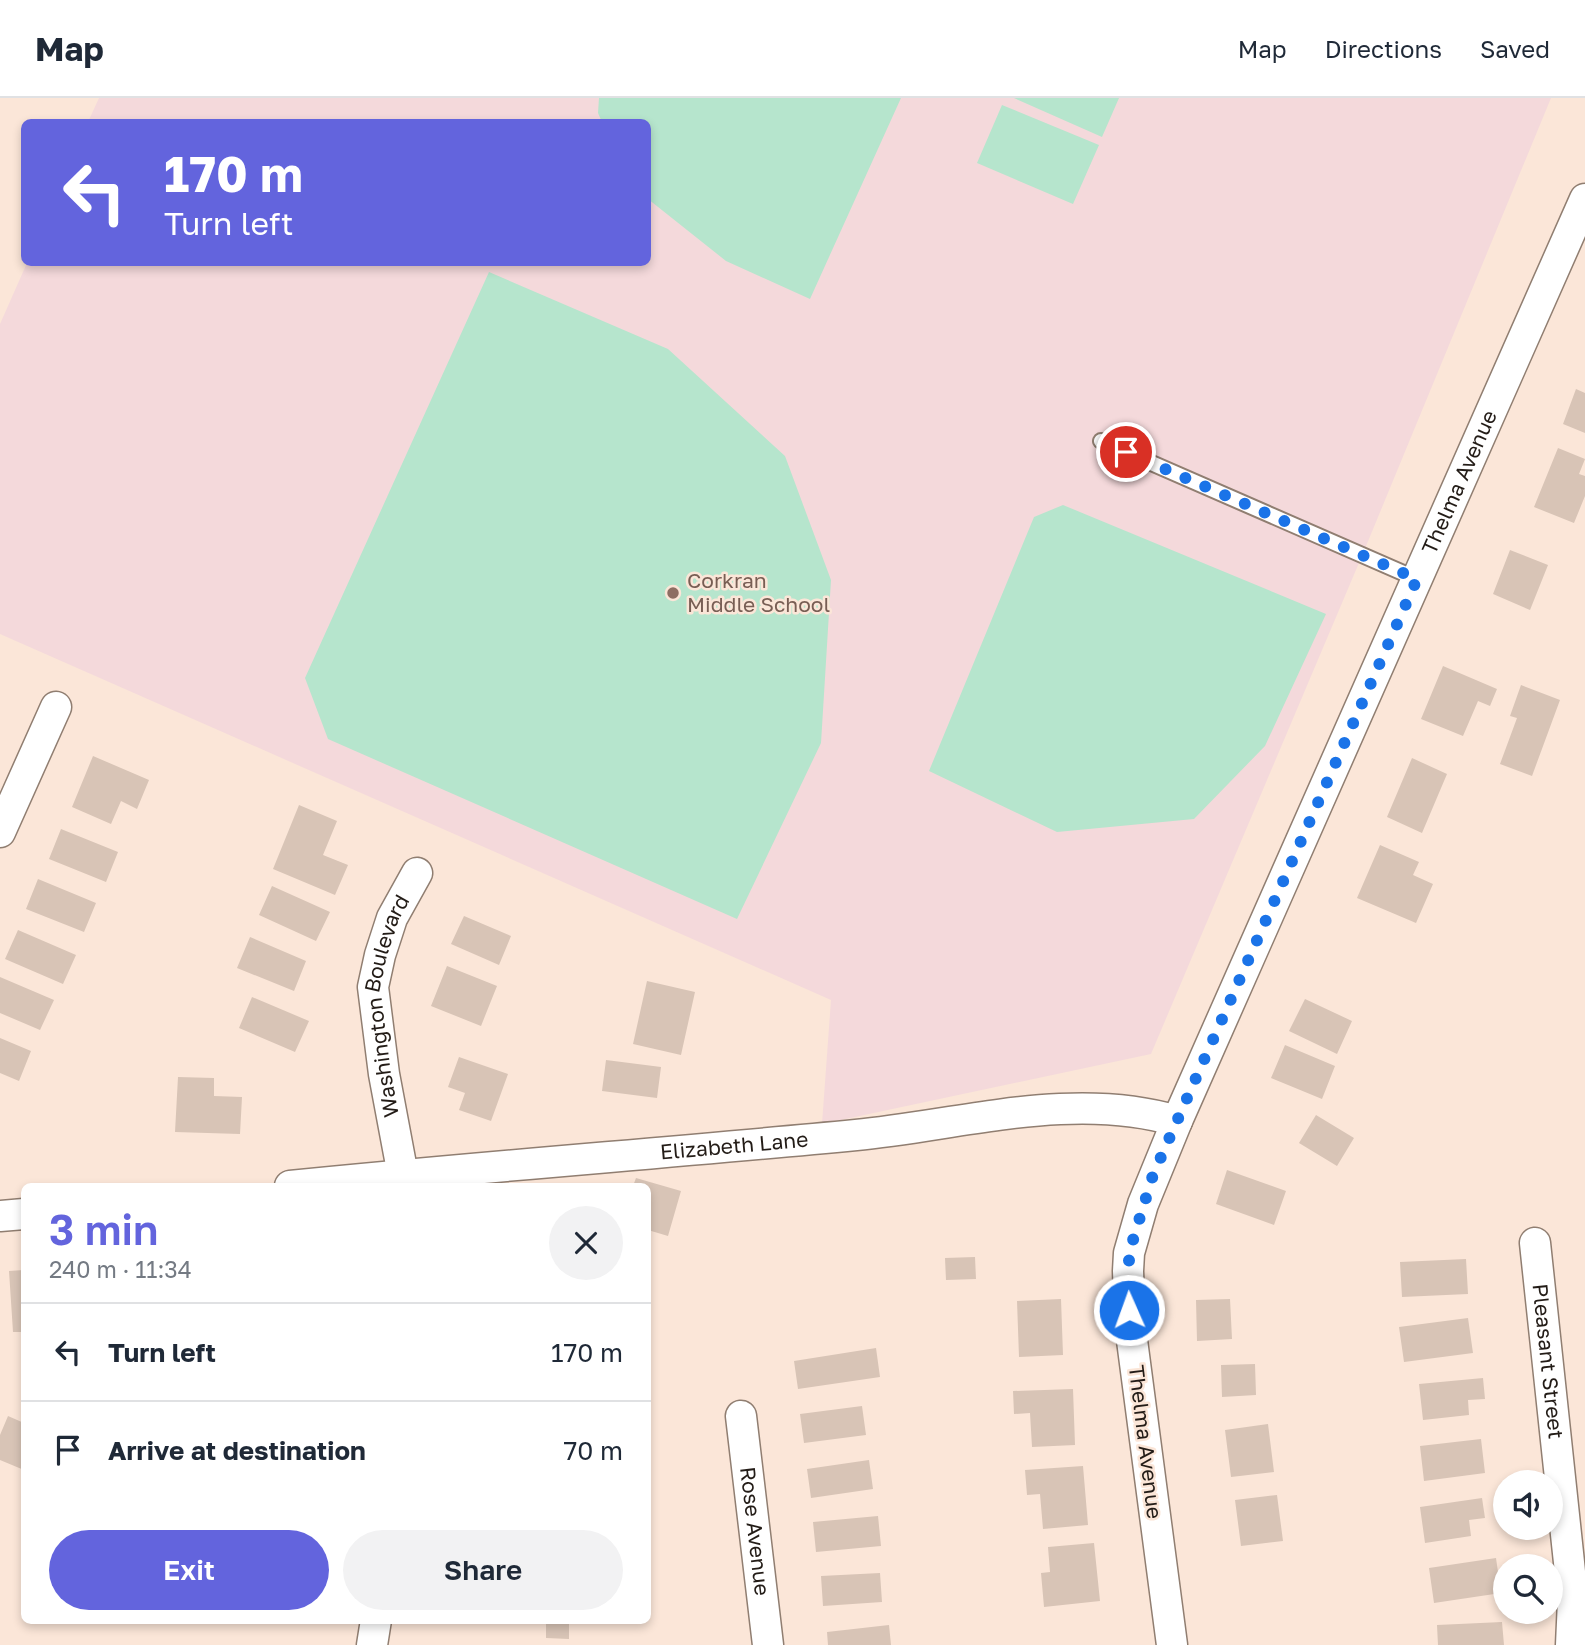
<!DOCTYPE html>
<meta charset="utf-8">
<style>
:root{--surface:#fff;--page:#f2f2f3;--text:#1f2937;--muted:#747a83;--line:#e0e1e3;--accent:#6364dd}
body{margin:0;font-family:"Golos Text",sans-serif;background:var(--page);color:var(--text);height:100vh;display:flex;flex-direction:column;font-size:26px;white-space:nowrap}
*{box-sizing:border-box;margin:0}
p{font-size:23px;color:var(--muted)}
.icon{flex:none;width:38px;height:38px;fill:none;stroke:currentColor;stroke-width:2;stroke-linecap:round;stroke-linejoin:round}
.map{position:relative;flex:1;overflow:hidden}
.side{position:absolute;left:21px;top:1085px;width:630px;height:441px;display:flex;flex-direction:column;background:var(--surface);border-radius:10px;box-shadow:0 4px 10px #0003}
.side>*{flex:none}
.hud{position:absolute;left:21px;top:21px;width:630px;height:147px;border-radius:10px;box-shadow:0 4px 10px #0003;background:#6364dd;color:#fff;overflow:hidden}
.tools{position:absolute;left:1493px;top:1372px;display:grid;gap:14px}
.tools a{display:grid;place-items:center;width:70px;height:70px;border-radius:50%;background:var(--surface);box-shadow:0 4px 10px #0003;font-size:35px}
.pin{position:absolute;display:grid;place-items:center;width:60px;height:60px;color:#fff;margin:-30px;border:4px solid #fff;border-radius:50%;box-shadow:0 2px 7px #0007}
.me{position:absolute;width:77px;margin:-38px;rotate:358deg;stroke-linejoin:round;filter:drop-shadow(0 0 5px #0008)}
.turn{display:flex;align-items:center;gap:24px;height:147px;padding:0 28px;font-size:32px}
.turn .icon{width:91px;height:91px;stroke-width:2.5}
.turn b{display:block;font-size:49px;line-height:60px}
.round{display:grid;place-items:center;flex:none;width:74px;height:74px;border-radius:37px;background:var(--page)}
.head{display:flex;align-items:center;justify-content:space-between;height:119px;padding:0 28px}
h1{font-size:42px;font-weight:600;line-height:52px;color:var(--accent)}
.action{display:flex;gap:14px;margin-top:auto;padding:14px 28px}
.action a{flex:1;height:80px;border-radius:42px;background:var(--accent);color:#fff;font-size:28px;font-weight:600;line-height:80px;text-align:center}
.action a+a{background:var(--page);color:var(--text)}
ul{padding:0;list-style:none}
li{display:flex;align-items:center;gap:21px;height:98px;padding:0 28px;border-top:2px solid var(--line)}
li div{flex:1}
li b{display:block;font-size:26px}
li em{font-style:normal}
header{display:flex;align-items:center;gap:42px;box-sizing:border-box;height:98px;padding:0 35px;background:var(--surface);border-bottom:2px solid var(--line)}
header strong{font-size:33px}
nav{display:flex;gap:38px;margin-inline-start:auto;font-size:24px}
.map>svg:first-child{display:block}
</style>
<header>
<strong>Map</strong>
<nav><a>Map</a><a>Directions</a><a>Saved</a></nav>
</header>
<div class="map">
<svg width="1585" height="1547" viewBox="0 0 1585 1547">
<rect width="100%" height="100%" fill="#fbe6d8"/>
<path fill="#f4d9db" d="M99 0H1551L1364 453 1151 956 822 1026 831 902 0 536V226L27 165 648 164V24H88Z"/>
<path fill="#b6e5cd" d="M599 0H901L810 201 726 163 648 101V24H602L598 15Z
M1014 0H1119L1102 39Z
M1002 7 1099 47 1073 106 977 65Z
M489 174 668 251 785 358 831 482 821 645 737 821 328 641 305 580Z
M1063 407 1326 516 1265 648 1194 721 1057 734 929 673 1034 419Z"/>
<path fill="#d8c4b6" d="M1576 291 1585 295V335L1563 326Z
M1558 350 1585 361 1579 376 1585 378V398L1574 425 1534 409Z
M1510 452 1548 467 1530 512 1493 496Z
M1443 568 1497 591 1490 608 1478 603 1463 638 1421 621Z
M1521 587 1560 602 1532 678 1500 666 1517 620 1510 618Z
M93 658 149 682 137 711 121 703 111 726 72 709Z
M1412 660 1447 676 1422 735 1387 719Z
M299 707 337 723 323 757 348 767 335 797 273 771Z
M61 731 118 754 106 784 49 761Z
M1380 747 1419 764 1413 777 1433 786 1416 825 1357 800Z
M38 781 96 805 84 834 26 811Z
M272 788 330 814 316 843 259 817Z
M464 818 511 838 499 867 451 846Z
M18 832 76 857 63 886 5 861Z
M250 839 306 863 294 893 237 870Z
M447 868 497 888 481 928 431 908Z
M0 879 54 902 40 932 0 915Z
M647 883 695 894 681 957 633 946Z
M252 899 309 923 295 954 239 930Z
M1305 901 1352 923 1337 956 1289 933Z
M0 940 31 953 19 983 0 975Z
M1285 947 1335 968 1322 1001 1271 980Z
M459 959 508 976 491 1023 459 1012 465 995 448 989Z
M606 962 661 969 657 1000 602 993Z
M178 979 214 980V998L242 999 240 1036 175 1034Z
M1316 1017 1354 1040 1337 1068 1299 1045Z
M1227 1072 1286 1093 1274 1127 1216 1106Z
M636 1080 681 1093 668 1138 648 1132V1088H633Z
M975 1159 976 1181 946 1182 945 1160Z
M1466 1161 1468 1196 1402 1199 1400 1164Z
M24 1172V1234H13L9 1173Z
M1061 1201 1063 1257 1019 1259 1017 1203Z
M1230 1201 1232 1241 1197 1243 1196 1202Z
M1468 1220 1473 1255 1404 1264 1399 1229Z
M876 1250 880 1279 798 1291 794 1263Z
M1255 1266 1256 1297 1222 1299 1221 1267Z
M1483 1280 1485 1301 1468 1302 1469 1317 1423 1322 1419 1286Z
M1073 1291 1075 1347 1032 1349 1030 1315 1014 1316 1013 1293Z
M862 1308 866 1337 804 1345 800 1316Z
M8 1318 24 1325V1372L0 1362V1337Z
M1268 1326 1274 1374 1231 1379 1225 1332Z
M1481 1341 1485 1375 1424 1383 1420 1348Z
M869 1362 873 1391 811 1400 807 1371Z
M1083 1368 1088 1427 1043 1431 1040 1396 1027 1397 1025 1372Z
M1277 1397 1283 1443 1241 1448 1235 1402Z
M1482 1400 1485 1420 1469 1422 1471 1438 1425 1445 1420 1409Z
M878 1418 881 1448 816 1454 813 1424Z
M1094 1445 1100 1503 1044 1509 1041 1475 1050 1474 1048 1449Z
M1496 1460 1501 1495 1434 1505 1429 1470Z
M880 1475 882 1504 823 1508 821 1478Z
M546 1522H569V1541L546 1540Z
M1502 1524 1504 1547H1438L1437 1527Z
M889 1527 891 1547H828L827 1534Z"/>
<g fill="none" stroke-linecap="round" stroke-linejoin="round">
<g stroke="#907e71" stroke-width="18">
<path id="lane" d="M1101 343 1417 481"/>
</g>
<g stroke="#907e71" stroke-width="33">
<g id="street">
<path d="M0 734 56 609"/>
<path id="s1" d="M290 1088C478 1069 667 1055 856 1037 960 1027 1073 992 1177 1023"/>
<path id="s2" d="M405 1088 384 976 373 889 380 857 392 820 417 775"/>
<path d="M0 1118 24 1116"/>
<path id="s3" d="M1535 1145 1573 1502 1571 1547"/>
<path id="s4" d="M741 1318 768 1547"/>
<path d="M372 1547 376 1522"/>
<path id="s5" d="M1172 1547 1130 1227 1128 1173 1129 1155 1143 1106 1177 1023 1585 101"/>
</g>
</g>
<use href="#lane" stroke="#fff" stroke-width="14"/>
<use href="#street" stroke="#fff" stroke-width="30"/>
</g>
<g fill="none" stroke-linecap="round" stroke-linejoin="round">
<path stroke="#1a73e8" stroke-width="12" stroke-dasharray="0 21.6" d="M1126 354 1417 481 1153 1077 1129 1155V1212"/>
</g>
<circle fill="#8d6e63" stroke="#fbe6d8" stroke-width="2.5" cx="673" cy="495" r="7"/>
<g text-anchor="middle" stroke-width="5" stroke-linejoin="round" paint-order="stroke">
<g font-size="21" fill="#231c17" stroke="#fbe6d8">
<text dy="7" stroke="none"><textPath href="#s5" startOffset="1234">Thelma Avenue</textPath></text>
<text dy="7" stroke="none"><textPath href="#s2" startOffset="184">Washington Boulevard</textPath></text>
<text dy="7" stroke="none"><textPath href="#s1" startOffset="446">Elizabeth Lane</textPath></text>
<text dy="7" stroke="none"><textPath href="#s3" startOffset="119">Pleasant Street</textPath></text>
<text transform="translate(1145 1344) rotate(83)" y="7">Thelma Avenue</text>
<text dy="7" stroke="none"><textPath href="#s4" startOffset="116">Rose Avenue</textPath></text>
</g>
<g font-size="21" fill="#785e54" stroke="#fbe6d8" text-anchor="start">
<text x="687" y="490">Corkran<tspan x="687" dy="24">Middle School</tspan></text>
</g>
</g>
</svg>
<div class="tools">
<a><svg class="icon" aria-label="sound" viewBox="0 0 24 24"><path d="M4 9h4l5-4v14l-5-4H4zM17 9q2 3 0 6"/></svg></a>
<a><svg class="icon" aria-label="search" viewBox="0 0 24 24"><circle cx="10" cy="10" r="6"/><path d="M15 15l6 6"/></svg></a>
</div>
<div class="pin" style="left:1126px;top:354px;background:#d93025"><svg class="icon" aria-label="arrive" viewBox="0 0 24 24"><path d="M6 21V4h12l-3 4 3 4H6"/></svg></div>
<svg class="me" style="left:1129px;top:1212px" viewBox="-20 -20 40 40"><circle r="17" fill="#1a73e8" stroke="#fff" stroke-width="3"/><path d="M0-11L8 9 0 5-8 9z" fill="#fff"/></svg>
<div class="hud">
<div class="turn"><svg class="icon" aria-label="left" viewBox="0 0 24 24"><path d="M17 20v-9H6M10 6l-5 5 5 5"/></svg><div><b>170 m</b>Turn left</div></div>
</div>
<section class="side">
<div class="head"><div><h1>3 min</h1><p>240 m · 11:34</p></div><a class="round"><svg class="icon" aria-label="close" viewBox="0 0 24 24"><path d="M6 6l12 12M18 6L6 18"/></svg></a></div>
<ul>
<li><svg class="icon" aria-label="left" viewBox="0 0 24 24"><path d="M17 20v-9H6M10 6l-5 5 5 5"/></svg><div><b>Turn left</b></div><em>170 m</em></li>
<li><svg class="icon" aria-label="arrive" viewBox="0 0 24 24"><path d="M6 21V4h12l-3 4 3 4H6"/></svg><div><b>Arrive at destination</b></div><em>70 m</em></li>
</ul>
<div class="action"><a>Exit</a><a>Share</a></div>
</section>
</div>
